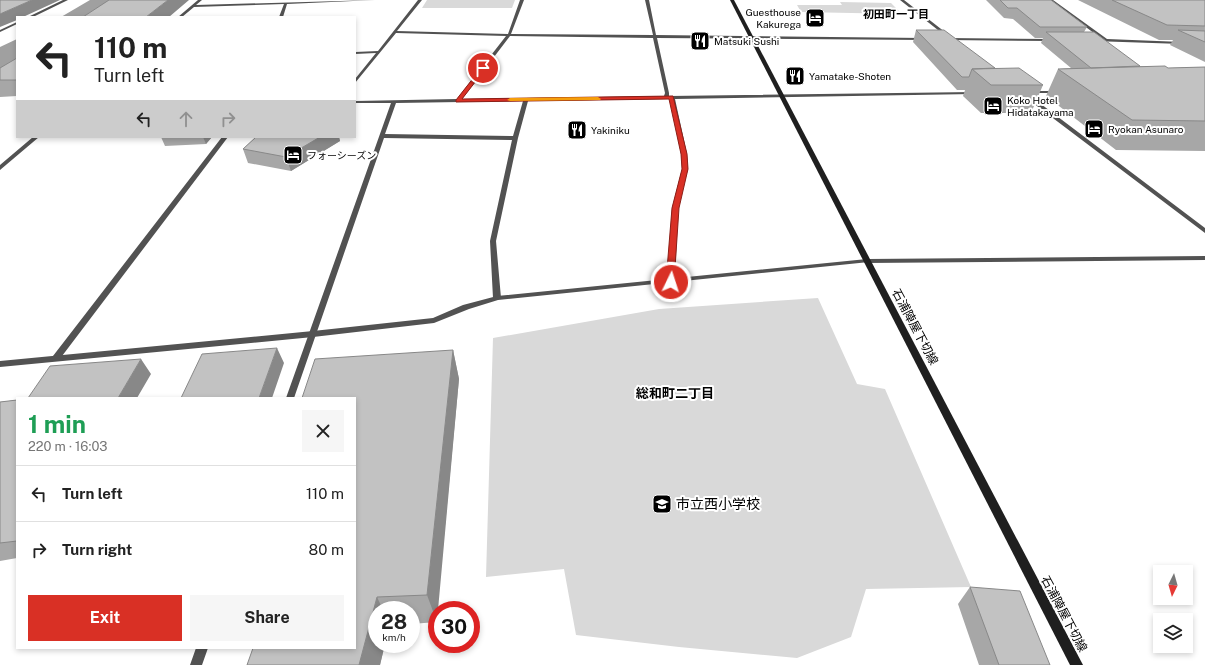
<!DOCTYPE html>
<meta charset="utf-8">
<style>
:root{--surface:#fff;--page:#f6f6f6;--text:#222;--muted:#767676;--line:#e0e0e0;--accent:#d93025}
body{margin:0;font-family:"Public Sans","Noto Sans JP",sans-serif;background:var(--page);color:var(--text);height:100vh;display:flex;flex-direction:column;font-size:15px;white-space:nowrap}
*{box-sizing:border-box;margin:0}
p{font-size:13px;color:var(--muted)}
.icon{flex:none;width:22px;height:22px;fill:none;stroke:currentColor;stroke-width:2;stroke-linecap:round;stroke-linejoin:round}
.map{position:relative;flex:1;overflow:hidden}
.panel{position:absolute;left:16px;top:397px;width:340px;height:252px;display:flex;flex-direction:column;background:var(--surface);border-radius:0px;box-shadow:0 2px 6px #0003}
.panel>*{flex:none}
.guide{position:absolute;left:16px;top:16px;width:340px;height:122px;border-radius:0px;box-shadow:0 2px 6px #0003;background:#fff;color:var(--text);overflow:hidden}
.needle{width:26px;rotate:185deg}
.fabs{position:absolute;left:1153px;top:565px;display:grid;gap:8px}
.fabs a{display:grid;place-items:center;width:40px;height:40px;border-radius:0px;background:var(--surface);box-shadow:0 2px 6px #0003;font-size:20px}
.speed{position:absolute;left:368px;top:601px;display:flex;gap:8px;font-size:20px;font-weight:700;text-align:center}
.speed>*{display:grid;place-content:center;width:52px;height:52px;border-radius:50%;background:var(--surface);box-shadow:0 2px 6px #0003;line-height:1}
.speed small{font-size:10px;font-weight:400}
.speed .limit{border:6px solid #d22;background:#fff;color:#111}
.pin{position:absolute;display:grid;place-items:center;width:34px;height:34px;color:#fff;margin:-17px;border:2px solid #fff;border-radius:50%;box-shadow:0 1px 4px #0007}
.me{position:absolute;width:44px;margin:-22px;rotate:4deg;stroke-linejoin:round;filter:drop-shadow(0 0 3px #0008)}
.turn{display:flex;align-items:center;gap:14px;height:84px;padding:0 12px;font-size:18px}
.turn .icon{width:52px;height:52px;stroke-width:2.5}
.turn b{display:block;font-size:28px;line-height:34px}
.lanes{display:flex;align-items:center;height:38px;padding:0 12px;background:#0003;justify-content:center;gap:20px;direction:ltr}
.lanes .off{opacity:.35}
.round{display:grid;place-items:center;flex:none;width:42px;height:42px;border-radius:0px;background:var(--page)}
.overview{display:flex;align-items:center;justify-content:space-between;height:68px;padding:0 12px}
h1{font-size:24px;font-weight:700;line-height:30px;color:#1e9e55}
.button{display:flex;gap:8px;margin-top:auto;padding:8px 12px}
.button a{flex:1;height:46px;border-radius:0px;background:var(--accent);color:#fff;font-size:16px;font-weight:700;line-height:46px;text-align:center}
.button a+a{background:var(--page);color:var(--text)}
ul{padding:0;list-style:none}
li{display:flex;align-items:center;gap:12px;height:56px;padding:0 12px;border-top:1px solid var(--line)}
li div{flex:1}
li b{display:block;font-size:15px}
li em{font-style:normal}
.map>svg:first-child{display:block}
</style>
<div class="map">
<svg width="1205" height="665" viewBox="0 0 1205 665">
<rect width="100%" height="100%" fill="#fff"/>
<path fill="#d9d9d9" d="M427 0H515L512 8H422Z
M840 2 891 3 902 14 801 12 797 5H842Z
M818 298 857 384 885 389 971 587 866 589 851 637 797 658 679 647 576 635 564 569 486 577 493 338 659 309Z"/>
<path fill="#a0a0a0" d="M90 0H121L91 17H61Z
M17 39V61L0 69V47Z"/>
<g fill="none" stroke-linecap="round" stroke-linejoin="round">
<path fill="#525252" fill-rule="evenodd" d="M63 0H68L33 17H28Z
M198 0H202L196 5 375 0 287 4 283 17H279L284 4 194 7 182 17H178Z
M418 0H422L397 31 508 34 520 0H524L511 34 653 35 645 0H649L656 35 924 38 926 39 924 40 657 38 669 93V96L974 92 976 93 974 94 675 99 687 154 688 169 678 208 675 282 671 284 667 282 672 208 682 169 681 154 670 99 528 101 518 138 496 241 501 298 497 300 493 298 490 241 512 140 384 138 294 398H286L391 103H355V101L457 99 506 36 396 33 355 83V79L376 53 355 54V52L378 51ZM510 36 653 38 665 93 664 96 462 99ZM523 101 513 136 385 134 396 103Z
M1049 0H1053L1107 39 1182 42 1184 43 1182 44 1093 41 1094 39H1102Z
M17 22V24L0 32V30Z
M946 38 1052 39 1054 40 1052 41 945 40Z
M1030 91H1058L1060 92 1058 93H1028V91Z
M33 137H39L0 170V165Z
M222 137H228L59 360H53L52 358 53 356Z
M1205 256V260L867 263 864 261 867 259Z
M196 648H208L202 665H190Z"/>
<path fill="#525252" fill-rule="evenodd" d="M900 0H904L950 36V38H948Z
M1025 95H1029L1205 228V233L1025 97Z
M867 259 869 260 870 261 869 262 498 300 469 309 434 323 313 337 0 367V361L313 331 433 318 463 305 497 296Z"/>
<path fill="#1f1f1f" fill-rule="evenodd" d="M730 0H734L1083 665H1070Z"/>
</g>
<path fill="#a7a7a7" d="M986 0H1051L1087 27 1084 32 1140 66 1168 68 1205 67V151L1116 150 1046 96 1058 69 1071 68 1041 43 1043 38H1035L1013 19 1004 18Z
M1078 0H1205V62L1170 45 1173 40H1159Z
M916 30 995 68 1043 85 1031 113H981L963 96 965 90H957L913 42Z
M17 58V96L0 97V68Z
M161 137H212L206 144 165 146Z
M256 137H339L340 141 291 171 248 163 243 149Z
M453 350 459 379 437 610V622L411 624V610H377L385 644 380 665H247Z
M17 400V558L0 561V402Z
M970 587 1050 665H979L958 604Z"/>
<path fill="#888" d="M32 0H60L23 17H17V20L0 27V14Z
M168 0H189L169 17H146Z
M203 137H212L206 144Z
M320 137H339L340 141 291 171 286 157Z
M277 348 284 363 272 398H259Z
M453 350 459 379 438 610H437V622L427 595Z
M141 359 151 374 137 398H118Z
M377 597 383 610H377V644H385L380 665H359Z"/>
<path fill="#c2c2c2" stroke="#888" d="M0 0H32L0 14Z
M109 0H168L146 17H83Z
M1000 0H1051L1087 27H1040L1017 8H1008Z
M1112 0H1205V26L1167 25Z
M916 30H944L995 68 972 69 969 77H962Z
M1178 30 1205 31V42Z
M1046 32H1094L1140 66 1091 68Z
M17 58V80H0V68Z
M1165 66 1168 68 1205 67V121L1132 120 1058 69Z
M1019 68 1043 85H991L972 69Z
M256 137H320L286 157 243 149Z
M277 348 259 398H181L202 354Z
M453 350 427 595 377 597 359 665H247L253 648H355V398H302L315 359Z
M141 359 118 398H28L50 366Z
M17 400V541L0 543V402Z
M970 587 1020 591 1050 665H999Z"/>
<path fill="#d93025" stroke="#8d1f18" d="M482 67 486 68 462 99 673 96 687 154 688 169 679 208 674 283 671 284 666 282 672 208 682 169 681 154 669 99 456 102V100Z"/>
<path fill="#f59e0b" d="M598 97 601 99 600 100 510 101 507 100 510 98Z"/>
<defs>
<g id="hotel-square" transform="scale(1)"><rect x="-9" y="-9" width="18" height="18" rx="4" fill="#000" stroke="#fff"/><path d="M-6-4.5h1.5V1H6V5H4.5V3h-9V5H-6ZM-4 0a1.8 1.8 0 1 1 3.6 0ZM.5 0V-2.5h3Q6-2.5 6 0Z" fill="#fff"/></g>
<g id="restaurant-square" transform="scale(1)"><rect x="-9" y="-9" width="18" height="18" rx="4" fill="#000" stroke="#fff"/><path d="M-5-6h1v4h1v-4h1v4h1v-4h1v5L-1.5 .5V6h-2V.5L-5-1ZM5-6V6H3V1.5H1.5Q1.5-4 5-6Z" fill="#fff"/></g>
<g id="school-square" transform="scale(1)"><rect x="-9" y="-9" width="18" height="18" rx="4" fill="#000" stroke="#fff"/><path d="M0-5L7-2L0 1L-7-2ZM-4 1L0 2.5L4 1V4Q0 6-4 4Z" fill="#fff"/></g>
</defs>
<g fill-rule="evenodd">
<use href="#hotel-square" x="815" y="18"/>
<use href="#restaurant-square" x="700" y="41"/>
<use href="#restaurant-square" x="795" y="76"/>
<use href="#hotel-square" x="993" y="106"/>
<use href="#hotel-square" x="1094" y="129"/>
<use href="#restaurant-square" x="577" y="130"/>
<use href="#hotel-square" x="293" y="155"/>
<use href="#school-square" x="662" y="504"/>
</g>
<g text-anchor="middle" stroke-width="4" stroke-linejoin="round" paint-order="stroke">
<g font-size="10" fill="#000" stroke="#fff" text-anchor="start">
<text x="801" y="16" text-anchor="end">Guesthouse<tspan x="801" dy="12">Kakurega</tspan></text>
<text x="714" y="45">Matsuki Sushi</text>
<text x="809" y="80">Yamatake-Shoten</text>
<text x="1007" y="104">Koko Hotel<tspan x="1007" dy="12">Hidatakayama</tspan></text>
<text x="1108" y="133">Ryokan Asunaro</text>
<text x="591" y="134">Yakiniku</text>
<text x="307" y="159">フォーシーズン</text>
</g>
<g font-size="11" font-weight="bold" fill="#000" stroke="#fff">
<text x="896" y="18">初田町一丁目</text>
</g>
<g font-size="12" fill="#000" stroke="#fff">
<text transform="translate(915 327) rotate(62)" y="4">石浦陣屋下切線</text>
<text transform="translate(1064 614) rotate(62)" y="4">石浦陣屋下切線</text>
</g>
<g font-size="13" font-weight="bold" fill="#000" stroke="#fff">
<text x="675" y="398">総和町二丁目</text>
</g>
<g font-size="14" fill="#000" stroke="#fff" text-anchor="start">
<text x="676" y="509">市立西小学校</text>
</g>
</g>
</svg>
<div class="fabs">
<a><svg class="needle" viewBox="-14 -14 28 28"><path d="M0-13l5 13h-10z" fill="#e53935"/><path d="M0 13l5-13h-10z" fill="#767676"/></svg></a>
<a><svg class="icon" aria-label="layers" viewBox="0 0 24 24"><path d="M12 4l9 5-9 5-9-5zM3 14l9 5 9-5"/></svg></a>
</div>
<div class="speed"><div>28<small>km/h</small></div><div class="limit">30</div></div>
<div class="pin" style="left:483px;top:68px;background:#d93025"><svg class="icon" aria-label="arrive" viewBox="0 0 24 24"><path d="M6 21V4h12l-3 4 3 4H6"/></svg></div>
<svg class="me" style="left:671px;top:282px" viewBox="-20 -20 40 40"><circle r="17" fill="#d93025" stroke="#fff" stroke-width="3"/><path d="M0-11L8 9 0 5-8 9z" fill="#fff"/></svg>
<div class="guide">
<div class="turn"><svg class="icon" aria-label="left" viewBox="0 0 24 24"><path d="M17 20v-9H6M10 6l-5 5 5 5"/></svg><div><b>110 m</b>Turn left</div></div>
<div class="lanes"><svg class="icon" aria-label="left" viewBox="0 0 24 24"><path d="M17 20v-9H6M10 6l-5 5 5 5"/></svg><svg class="icon off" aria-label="ahead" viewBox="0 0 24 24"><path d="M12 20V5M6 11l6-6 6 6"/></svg><svg class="icon off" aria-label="right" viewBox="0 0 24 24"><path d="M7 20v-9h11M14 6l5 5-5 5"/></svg></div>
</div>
<section class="panel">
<div class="overview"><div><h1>1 min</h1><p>220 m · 16:03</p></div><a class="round"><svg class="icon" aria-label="close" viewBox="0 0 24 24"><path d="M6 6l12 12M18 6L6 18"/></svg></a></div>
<ul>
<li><svg class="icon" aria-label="left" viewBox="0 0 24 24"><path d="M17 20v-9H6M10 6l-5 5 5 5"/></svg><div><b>Turn left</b></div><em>110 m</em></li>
<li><svg class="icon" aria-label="right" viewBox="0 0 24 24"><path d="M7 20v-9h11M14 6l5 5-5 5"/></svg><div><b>Turn right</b></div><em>80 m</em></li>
</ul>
<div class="button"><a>Exit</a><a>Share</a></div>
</section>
</div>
